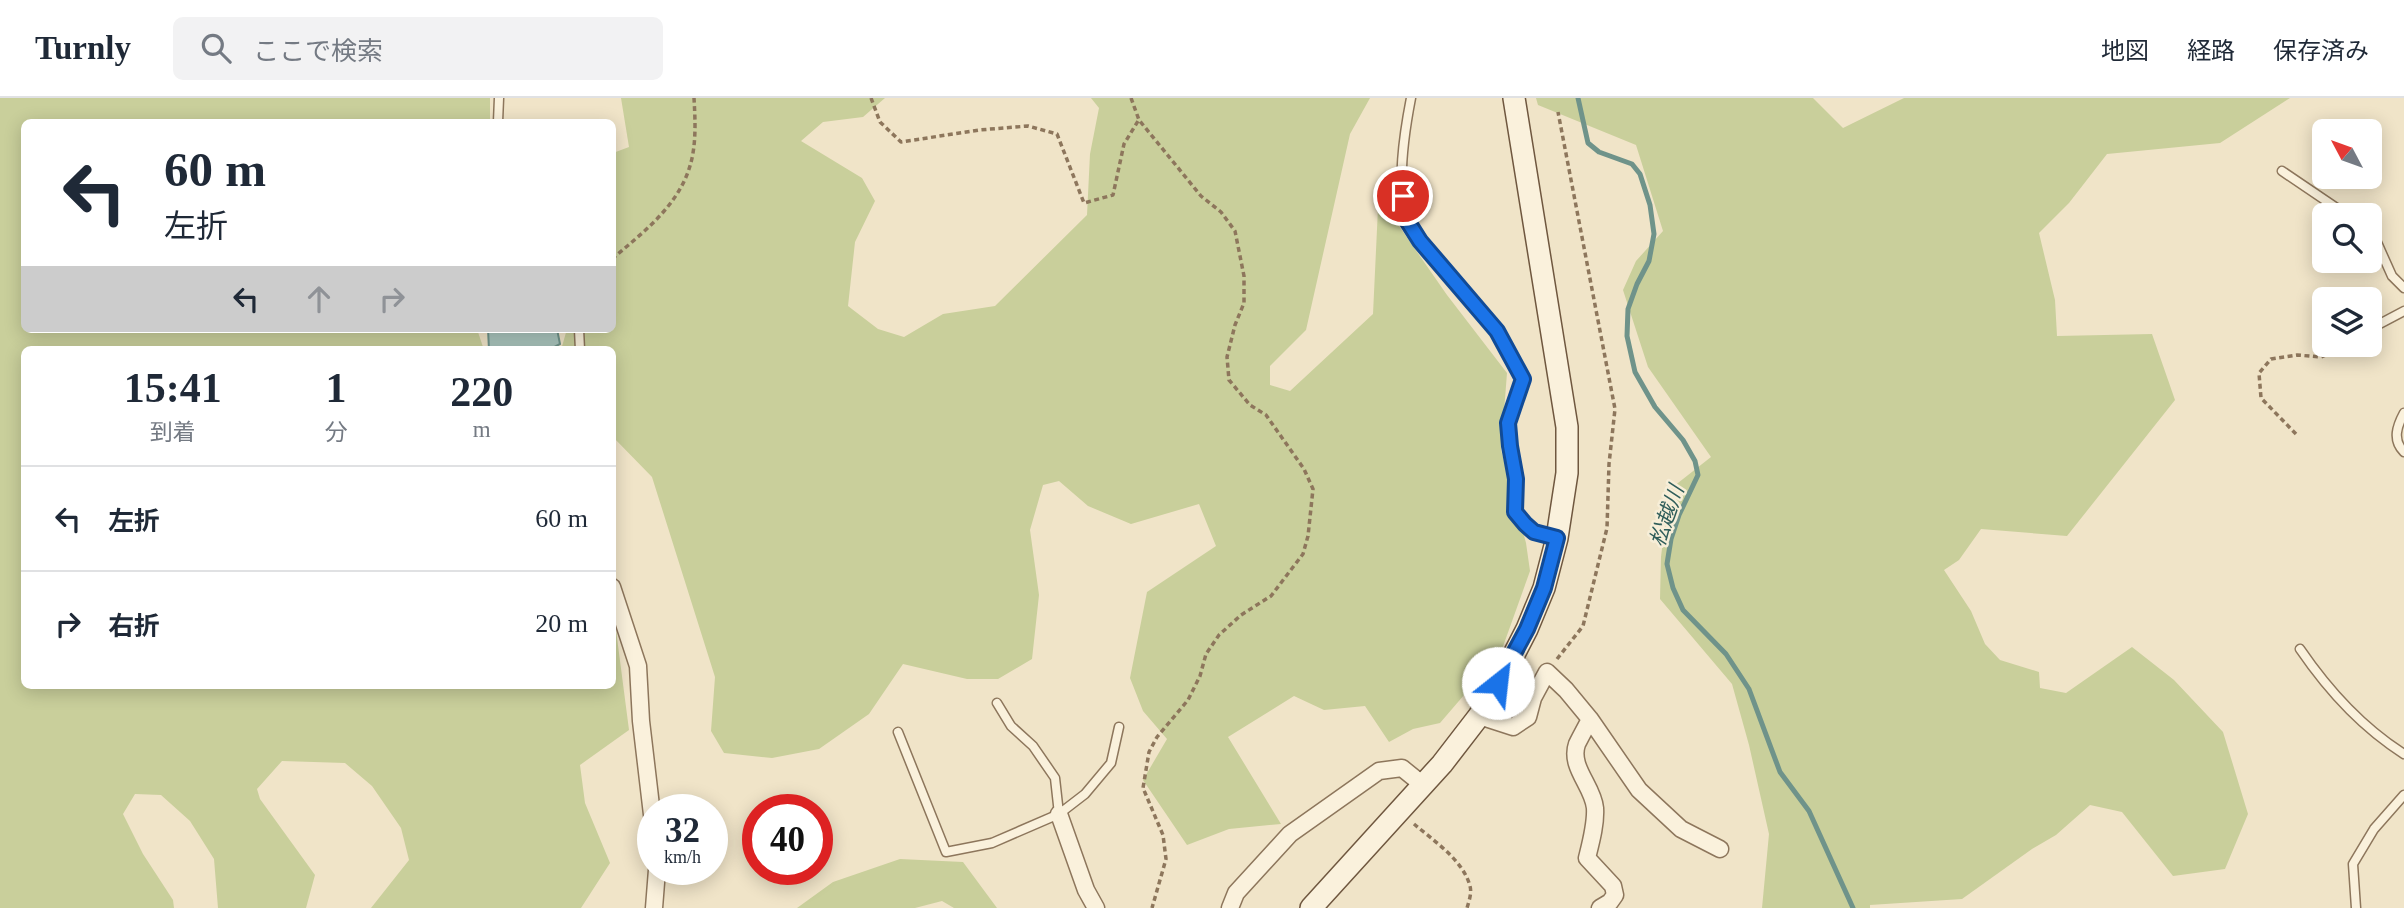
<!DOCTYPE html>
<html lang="ja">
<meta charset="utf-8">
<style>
:root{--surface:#fff;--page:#f2f2f3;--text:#1f2937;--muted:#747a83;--line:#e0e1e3}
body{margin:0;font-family:"Times New Roman","Noto Sans JP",serif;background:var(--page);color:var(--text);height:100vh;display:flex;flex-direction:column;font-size:26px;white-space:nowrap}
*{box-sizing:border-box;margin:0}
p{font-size:23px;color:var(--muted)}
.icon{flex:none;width:38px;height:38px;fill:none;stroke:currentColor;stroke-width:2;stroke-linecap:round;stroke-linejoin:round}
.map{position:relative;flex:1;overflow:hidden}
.side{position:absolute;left:21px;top:248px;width:595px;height:343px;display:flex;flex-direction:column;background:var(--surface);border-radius:10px;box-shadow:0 4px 18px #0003}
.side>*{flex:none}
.hud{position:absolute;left:21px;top:21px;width:595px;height:214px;border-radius:10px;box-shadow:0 4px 18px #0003;background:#fff;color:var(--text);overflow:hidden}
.needle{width:46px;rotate:311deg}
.buttons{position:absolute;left:2312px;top:21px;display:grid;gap:14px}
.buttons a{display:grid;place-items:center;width:70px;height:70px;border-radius:10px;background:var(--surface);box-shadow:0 4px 18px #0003;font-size:35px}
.speed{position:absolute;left:637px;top:696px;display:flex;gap:14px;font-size:35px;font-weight:700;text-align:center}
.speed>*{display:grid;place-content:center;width:91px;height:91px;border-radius:50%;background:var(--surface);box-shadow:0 4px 18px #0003;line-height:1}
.speed small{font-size:18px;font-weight:400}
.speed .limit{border:10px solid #d22;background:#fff;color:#111}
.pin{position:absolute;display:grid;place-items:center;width:60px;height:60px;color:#fff;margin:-30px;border:4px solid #fff;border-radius:50%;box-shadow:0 2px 7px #0007}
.me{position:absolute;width:77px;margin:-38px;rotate:29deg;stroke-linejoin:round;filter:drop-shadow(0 0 5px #0008)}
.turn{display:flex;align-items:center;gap:24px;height:147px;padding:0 28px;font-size:32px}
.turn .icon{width:91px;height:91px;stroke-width:2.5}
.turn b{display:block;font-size:49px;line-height:60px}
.lanes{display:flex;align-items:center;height:66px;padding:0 28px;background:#0003;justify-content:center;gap:35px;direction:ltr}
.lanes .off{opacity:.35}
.eta{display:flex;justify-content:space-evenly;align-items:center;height:119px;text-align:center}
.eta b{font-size:42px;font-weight:700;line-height:49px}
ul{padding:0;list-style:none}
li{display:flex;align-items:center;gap:21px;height:105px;padding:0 28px;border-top:2px solid var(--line)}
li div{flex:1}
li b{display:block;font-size:26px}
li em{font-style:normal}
header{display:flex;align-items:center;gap:42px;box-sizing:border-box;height:98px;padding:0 35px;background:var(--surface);border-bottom:2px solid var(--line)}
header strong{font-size:33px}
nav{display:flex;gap:38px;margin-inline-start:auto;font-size:24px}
.search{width:490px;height:63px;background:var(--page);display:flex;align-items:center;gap:18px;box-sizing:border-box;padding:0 24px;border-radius:10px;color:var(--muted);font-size:26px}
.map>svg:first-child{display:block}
</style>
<header>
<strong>Turnly</strong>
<div class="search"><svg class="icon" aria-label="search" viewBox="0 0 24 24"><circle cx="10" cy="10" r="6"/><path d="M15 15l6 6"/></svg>ここで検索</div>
<nav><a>地図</a><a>経路</a><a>保存済み</a></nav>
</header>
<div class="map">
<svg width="2404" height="810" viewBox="0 0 2404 810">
<rect width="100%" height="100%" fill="#f0e4c8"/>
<path fill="#c9cf9b" d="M0 0H490V24H24V231H477L484 252H24V588H612L613 521 616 532 629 632 580 667 585 705 610 765 581 810H371L409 762 401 730 372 688 345 665 282 663 257 691 260 701 315 777 306 810H218L214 761 190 723 161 697 135 696 123 716 143 756 173 802 174 810H0Z
M621 0H885L863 19 823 24 801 43 862 80 875 103 855 144 848 208 878 231 904 239 943 216 995 208 1087 117 1090 56 1099 10 1091 0H1370L1350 36 1306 232 1270 268V287L1290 293 1373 216 1378 110 1399 128 1447 197 1507 275 1501 352 1526 445 1530 473 1501 554 1440 625 1413 631 1389 644 1365 608 1324 612 1294 598 1228 639 1281 726 1229 731 1187 747 1143 682 1167 641 1143 613 1130 580 1147 494 1216 448 1199 406 1131 426 1088 408 1059 383 1043 387 1030 432 1039 497 1032 561 998 581H967L903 566 869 616 819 651 772 660 724 655 711 633 715 579 652 379 613 339 612 252H561L567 231H612V109L615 107 612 103 613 55 629 49Z
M1536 0H1813L1843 30 1904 0H2290L2220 45 2107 56 2069 105 2039 135 2055 202 2057 238 2152 236 2175 302 2067 438 1981 431 1959 462 1944 472 1971 513 1985 546 2000 562 2039 574 2040 590 2066 595 2132 549 2174 582 2223 634 2248 716 2225 771 2173 778 2122 714 2090 707 2056 737 2032 751 1962 801 1870 807V810H1762L1769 736 1749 647 1732 586 1660 501 1661 459 1669 392 1711 359 1648 269 1623 192 1636 163 1663 133 1636 47 1538 7Z
M900 761 963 764 997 810H954L942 803 915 810H797L833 784Z"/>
<path fill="#a9c4bc" stroke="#6f938a" stroke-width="2" d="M488 231H557L560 246 549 252H489Z"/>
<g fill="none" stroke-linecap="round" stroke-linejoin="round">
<path stroke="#6f938a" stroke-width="5" d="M1578 0 1588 45 1599 54 1632 66 1640 76 1650 107 1654 136 1649 163 1637 186 1628 211 1627 238 1635 274 1655 309 1683 342 1695 363 1698 377 1679 417 1671 441 1667 466 1673 490 1683 512 1726 556 1749 591 1780 674 1809 713 1853 810"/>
<g stroke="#8d765c" stroke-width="11">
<path id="lane" d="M1411 0C1404 36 1396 87 1407 122 1414 143 1435 161 1449 177 1477 210 1505 241 1523 281L1509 325 1510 348 1516 381 1515 414 1525 426 1534 434 1554 439
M498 24 499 0
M2282 73 2347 117
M2370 136 2375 140 2392 178 2404 190
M579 231 580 252
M2370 231 2404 213
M2338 251 2345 247
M2404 315C2397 328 2392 342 2404 354
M2300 551C2328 592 2363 630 2404 656
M997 605 1011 628 1033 648 1055 680 1059 716
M898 634 946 754 992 745 1059 716 1085 696 1111 665 1119 629
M2356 810 2353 766 2374 731 2404 697"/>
</g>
<g stroke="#8d765c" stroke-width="19">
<path id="street" d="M612 489 638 568 641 623 653 725
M1479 618 1513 629 1528 619 1533 600 1547 574 1566 592 1590 621 1639 692 1681 731 1720 751
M1590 621C1586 629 1581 638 1577 646 1569 669 1593 688 1595 710 1596 726 1591 744 1587 760L1613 788 1615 797 1610 804 1600 810
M1059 716 1086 792 1096 810
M654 810 657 772
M1230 810 1236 795 1290 736 1379 673 1402 670 1423 687"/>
</g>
<g stroke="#6f573f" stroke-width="24">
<path id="secondary" d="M1311 810 1442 666 1479 618 1508 568 1527 531 1544 490 1557 440 1567 375V329L1514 0"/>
</g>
<path stroke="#8d765c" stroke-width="3.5" stroke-dasharray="5 3.5" stroke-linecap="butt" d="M871 0 880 24 901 44 979 32 1028 28 1057 36 1084 105 1113 97 1124 46 1138 23
M1131 0 1139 22 1201 98 1221 114 1235 133 1244 178V205L1235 227 1227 259 1229 282 1250 307 1266 317 1304 371 1313 391 1308 438 1303 456 1271 498 1241 517 1219 537 1206 556 1200 578 1188 602 1157 639 1149 654 1143 690 1163 737 1166 761 1152 810
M612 161C647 131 685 103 693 55 696 37 695 18 694 0
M2296 336 2261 300 2259 275 2271 261 2297 257 2321 259 2328 256
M1557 561 1583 528 1607 430 1609 366 1615 311 1558 14
M1414 726C1434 743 1463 762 1470 788 1472 795 1469 803 1467 810"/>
<use href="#lane" stroke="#faf1dc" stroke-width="8"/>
<use href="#street" stroke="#faf1dc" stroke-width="16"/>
<use href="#secondary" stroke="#faf1dc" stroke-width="21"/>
</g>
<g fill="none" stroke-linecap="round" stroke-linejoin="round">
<g stroke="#114b97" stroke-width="18">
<path id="route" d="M1403 98 1408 124 1420 143 1497 233 1523 281 1508 325 1510 348 1516 381 1515 414 1525 426 1534 434 1557 440 1544 490 1527 531 1498 585"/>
</g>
<use href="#route" stroke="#1a73e8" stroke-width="12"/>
</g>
<g text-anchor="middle" stroke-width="5" stroke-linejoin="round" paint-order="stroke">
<g font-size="21" font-style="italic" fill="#2f5d5a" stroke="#f7eed8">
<text transform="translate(1667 418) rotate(-71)" y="7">松越川</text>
</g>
</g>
</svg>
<div class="buttons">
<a><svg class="needle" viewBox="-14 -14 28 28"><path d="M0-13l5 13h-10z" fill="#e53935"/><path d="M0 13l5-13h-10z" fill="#747a83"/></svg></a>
<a><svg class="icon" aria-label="search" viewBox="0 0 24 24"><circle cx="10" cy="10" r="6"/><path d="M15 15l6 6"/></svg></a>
<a><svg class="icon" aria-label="layers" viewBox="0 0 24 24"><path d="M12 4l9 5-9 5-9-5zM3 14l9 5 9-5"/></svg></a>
</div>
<div class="speed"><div>32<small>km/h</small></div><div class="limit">40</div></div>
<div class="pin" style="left:1403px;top:98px;background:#d93025"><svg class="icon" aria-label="arrive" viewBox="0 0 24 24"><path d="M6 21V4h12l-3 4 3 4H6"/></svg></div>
<svg class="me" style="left:1498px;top:585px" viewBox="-20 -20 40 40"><circle r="19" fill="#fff"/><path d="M0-13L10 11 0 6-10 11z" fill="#1a73e8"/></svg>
<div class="hud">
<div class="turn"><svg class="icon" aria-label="left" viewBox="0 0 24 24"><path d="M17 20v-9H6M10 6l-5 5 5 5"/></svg><div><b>60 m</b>左折</div></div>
<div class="lanes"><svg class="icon" aria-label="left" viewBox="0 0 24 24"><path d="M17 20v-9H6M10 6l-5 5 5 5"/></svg><svg class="icon off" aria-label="ahead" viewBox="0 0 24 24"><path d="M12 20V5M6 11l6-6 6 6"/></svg><svg class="icon off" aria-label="right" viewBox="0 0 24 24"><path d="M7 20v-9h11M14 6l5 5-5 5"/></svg></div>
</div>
<section class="side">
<div class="eta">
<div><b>15:41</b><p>到着</p></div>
<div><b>1</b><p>分</p></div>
<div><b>220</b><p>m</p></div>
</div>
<ul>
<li><svg class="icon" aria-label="left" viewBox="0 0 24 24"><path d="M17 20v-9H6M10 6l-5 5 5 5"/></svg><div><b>左折</b></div><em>60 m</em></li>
<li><svg class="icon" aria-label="right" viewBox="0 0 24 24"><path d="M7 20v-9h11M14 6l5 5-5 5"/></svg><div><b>右折</b></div><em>20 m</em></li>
</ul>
</section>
</div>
